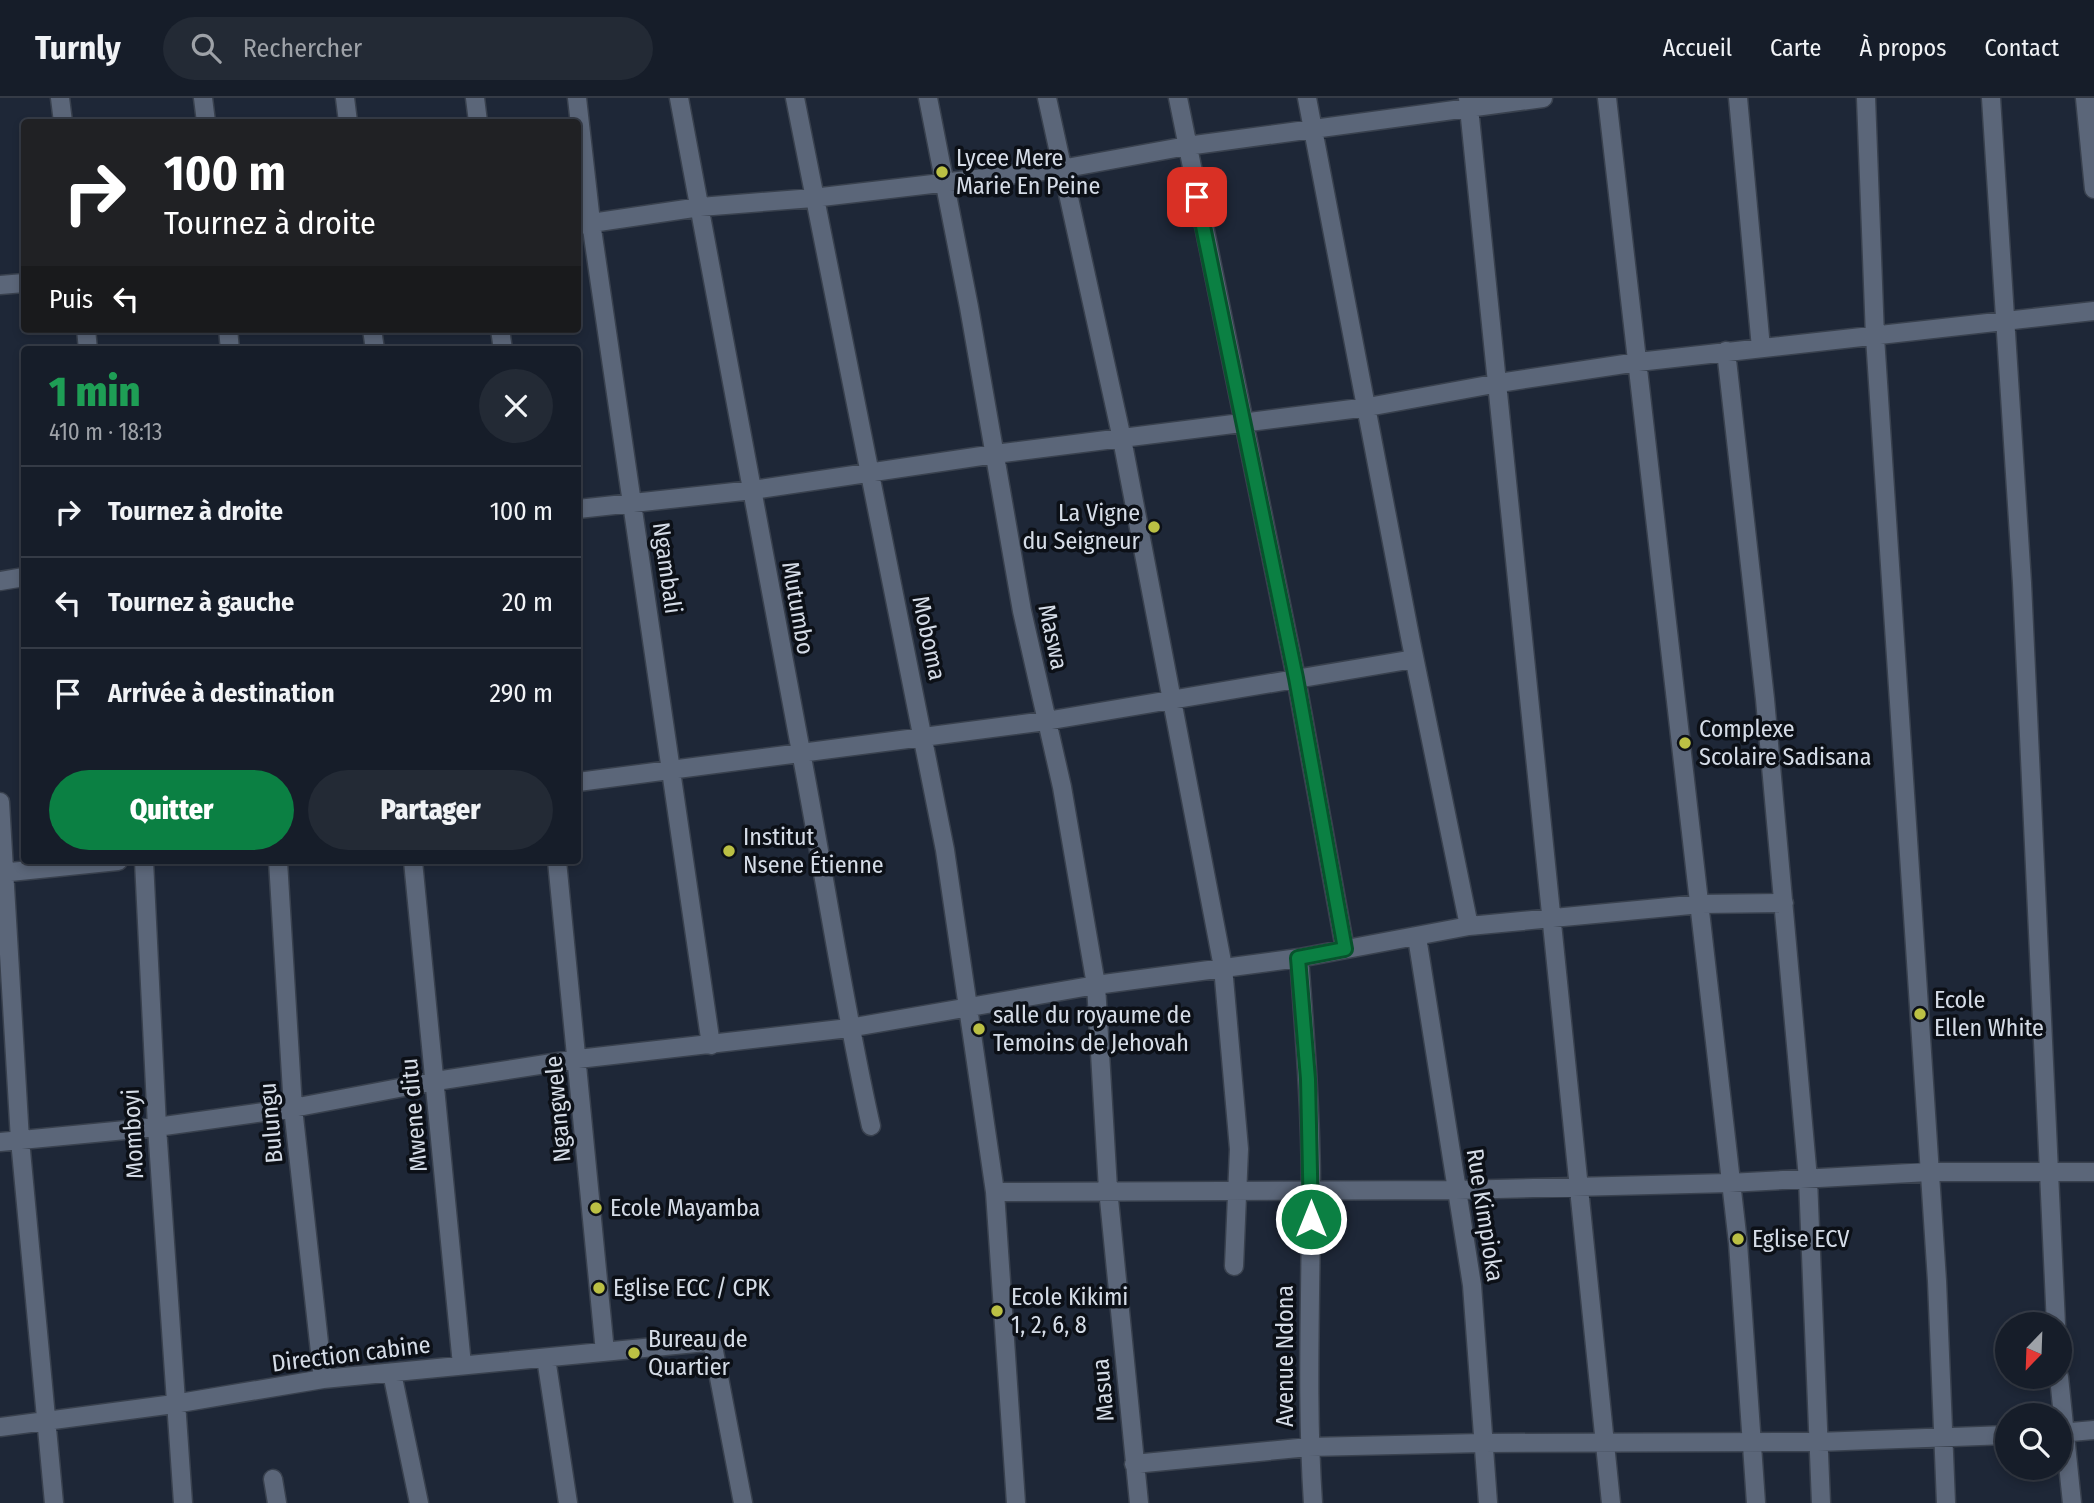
<!DOCTYPE html>
<html lang="fr">
<meta charset="utf-8">
<style>
:root{--surface:#161d29;--page:#232a35;--text:#f1f3f6;--muted:#9ea2a8;--line:#353b46;--accent:#0b8043}
body{margin:0;font-family:"Fira Sans Condensed",sans-serif;background:var(--page);color:var(--text);height:100vh;display:flex;flex-direction:column;font-size:26px;white-space:nowrap}
*{box-sizing:border-box;margin:0}
p{font-size:23px;color:var(--muted)}
.icon{flex:none;width:38px;height:38px;fill:none;stroke:currentColor;stroke-width:2;stroke-linecap:round;stroke-linejoin:round}
.map{position:relative;flex:1;overflow:hidden}
.details{position:absolute;left:21px;top:248px;width:560px;height:518px;display:flex;flex-direction:column;background:var(--surface);border-radius:7px;box-shadow:0 4px 10px #0003,0 0 0 2px var(--line)}
.details>*{flex:none}
.guide{position:absolute;left:21px;top:21px;width:560px;height:214px;border-radius:7px;box-shadow:0 4px 10px #0003,0 0 0 2px var(--line);background:#202124;color:#fff;overflow:hidden}
.needle{width:46px;rotate:203deg}
.controls{position:absolute;left:1995px;top:1214px;display:grid;gap:14px}
.controls a{display:grid;place-items:center;width:77px;height:77px;border-radius:50%;background:var(--surface);box-shadow:0 4px 10px #0003,0 0 0 2px var(--line);font-size:35px}
.pin{position:absolute;display:grid;place-items:center;width:60px;height:60px;color:#fff;margin:-30px;border-radius:14px;box-shadow:0 4px 10px #0006}
.me{position:absolute;width:77px;margin:-38px;rotate:0deg;stroke-linejoin:round;filter:drop-shadow(0 0 5px #0008)}
.turn{display:flex;align-items:center;gap:24px;height:147px;padding:0 28px;font-size:32px}
.turn .icon{width:91px;height:91px;stroke-width:2.5}
.turn b{display:block;font-size:49px;line-height:60px}
.then{display:flex;align-items:center;height:66px;padding:0 28px;background:#0003;gap:14px;font-size:26px}
.round{display:grid;place-items:center;flex:none;width:74px;height:74px;border-radius:37px;background:var(--page)}
.headline{display:flex;align-items:center;justify-content:space-between;height:119px;padding:0 28px}
h1{font-size:42px;font-weight:800;line-height:52px;color:#1e9e55}
.action{display:flex;gap:14px;margin-top:auto;padding:14px 28px}
.action a{flex:1;height:80px;border-radius:42px;background:var(--accent);color:#fff;font-size:28px;font-weight:800;line-height:80px;text-align:center}
.action a+a{background:var(--page);color:var(--text)}
ul{padding:0;list-style:none}
li{display:flex;align-items:center;gap:21px;height:91px;padding:0 28px;border-top:2px solid var(--line)}
li div{flex:1}
li b{display:block;font-size:26px}
li em{font-style:normal}
header{display:flex;align-items:center;gap:42px;box-sizing:border-box;height:98px;padding:0 35px;background:var(--surface);border-bottom:2px solid var(--line)}
header strong{font-size:33px}
nav{display:flex;gap:38px;margin-inline-start:auto;font-size:24px}
.search{width:490px;height:63px;background:var(--page);display:flex;align-items:center;gap:18px;box-sizing:border-box;padding:0 24px;border-radius:38px;color:var(--muted);font-size:26px}
.map>svg:first-child{display:block}
</style>
<header>
<strong>Turnly</strong>
<div class="search"><svg class="icon" aria-label="search" viewBox="0 0 24 24"><circle cx="10" cy="10" r="6"/><path d="M15 15l6 6"/></svg>Rechercher</div>
<nav><a>Accueil</a><a>Carte</a><a>À propos</a><a>Contact</a></nav>
</header>
<div class="map">
<svg width="2094" height="1405" viewBox="0 0 2094 1405">
<rect width="100%" height="100%" fill="#1e2737"/>
<g fill="none" stroke-linecap="round" stroke-linejoin="round">
<g stroke="#39414e" stroke-width="21">
<path id="minor" d="M60 0 63 24
M203 0 206 24
M345 0 348 24
M475 0 478 24
M577 0 591 124 711 947
M679 0C721 218 759 436 801 654 825 779 843 904 871 1028
M795 0 945 752 995 1094 1016 1405
M928 0 969 209 1022 513 1062 689 1096 887 1108 1091 1139 1405
M1047 0 1122 341 1223 869 1239 1051 1234 1168
M1178 0 1296 580 1345 851
M1307 0 1411 544 1469 828
M1468 0 1611 1405
M1607 0 1738 1145 1756 1405
M1738 0 1761 250
M1866 0 1875 239 1937 1183 1946 1405
M1991 0 2022 485 2056 1227
M2085 0 2094 91
M578 127 700 109 813 100 1061 71 1187 48 1543 0
M0 187 24 185
M86 231 88 252
M228 231 230 252
M372 231 375 252
M500 231 503 252
M1726 253 1765 601 1808 1081 1821 1405
M578 411 753 392 995 356 1368 309 1499 285 1638 264 2094 213
M0 483 24 479
M578 684 1046 623 1414 561
M0 704 20 1042 54 1405
M144 763 157 1029 183 1405
M278 763 293 1010 323 1281
M413 763 462 1267
M557 763 605 1254
M0 775 118 763
M1417 839 1472 1187 1488 1405
M1299 860C1305 938 1311 1017 1311 1095 1311 1199 1306 1302 1313 1405
M0 1044 157 1029 293 1010 436 983 578 961 849 930 1096 887 1299 860 1469 828 1701 806 1784 805
M995 1094 1457 1092 1729 1085 1929 1074H2094
M546 1260 568 1405
M392 1275 419 1405
M2059 1279 2072 1405
M0 1329 174 1306 323 1281 706 1244 713 1248 743 1405
M2060 1335 2094 1332
M1134 1366 1309 1349 1482 1345 1818 1344 2007 1337
M273 1381 277 1405"/>
</g>
<use href="#minor" stroke="#5b6679" stroke-width="18"/>
</g>
<g fill="none" stroke-linecap="round" stroke-linejoin="round">
<g stroke="#07532c" stroke-width="18">
<path id="route" d="M1197 99 1296 580 1345 851 1298 860 1308 981 1311 1121"/>
</g>
<use href="#route" stroke="#0b8043" stroke-width="12"/>
</g>
<g fill="#bbc044" stroke="#0c1017" stroke-width="2.5">
<circle cx="942" cy="74" r="7"/>
<circle cx="1154" cy="429" r="7"/>
<circle cx="1685" cy="645" r="7"/>
<circle cx="729" cy="753" r="7"/>
<circle cx="1920" cy="916" r="7"/>
<circle cx="979" cy="931" r="7"/>
<circle cx="596" cy="1110" r="7"/>
<circle cx="1738" cy="1141" r="7"/>
<circle cx="599" cy="1190" r="7"/>
<circle cx="997" cy="1213" r="7"/>
<circle cx="634" cy="1255" r="7"/>
</g>
<g text-anchor="middle" stroke-width="7" stroke-linejoin="round" paint-order="stroke">
<g font-size="24" fill="#d5dce7" stroke="#0c1017" text-anchor="start">
<text x="956" y="68">Lycee Mere<tspan x="956" dy="28">Marie En Peine</tspan></text>
<text x="1140" y="423" text-anchor="end">La Vigne<tspan x="1140" dy="28">du Seigneur</tspan></text>
<text x="1699" y="639">Complexe<tspan x="1699" dy="28">Scolaire Sadisana</tspan></text>
<text x="743" y="747">Institut<tspan x="743" dy="28">Nsene Étienne</tspan></text>
<text x="1934" y="910">Ecole<tspan x="1934" dy="28">Ellen White</tspan></text>
<text x="993" y="925">salle du royaume de<tspan x="993" dy="28">Temoins de Jehovah</tspan></text>
<text x="610" y="1118">Ecole Mayamba</text>
<text x="1752" y="1149">Eglise ECV</text>
<text x="613" y="1198">Eglise ECC / CPK</text>
<text x="1011" y="1207">Ecole Kikimi<tspan x="1011" dy="28">1, 2, 6, 8</tspan></text>
<text x="648" y="1249">Bureau de<tspan x="648" dy="28">Quartier</tspan></text>
</g>
<g font-size="24" fill="#d5dce7" stroke="#0c1017">
<text transform="translate(667 470) rotate(82)" y="8">Ngambali</text>
<text transform="translate(798 510) rotate(80)" y="8">Mutumbo</text>
<text transform="translate(1053 539) rotate(78)" y="8">Maswa</text>
<text transform="translate(929 540) rotate(78)" y="8">Moboma</text>
<text transform="translate(558 1011) rotate(-95)" y="8">Ngangwele</text>
<text transform="translate(414 1017) rotate(-95)" y="8">Mwene ditu</text>
<text transform="translate(271 1025) rotate(-95)" y="8">Bulungu</text>
<text transform="translate(133 1036) rotate(-93)" y="8">Momboyi</text>
<text transform="translate(1485 1117) rotate(81)" y="8">Rue Kimpioka</text>
<text transform="translate(351 1256) rotate(-7)" y="8">Direction cabine</text>
<text transform="translate(1285 1258) rotate(-90)" y="8">Avenue Ndona</text>
<text transform="translate(1103 1292) rotate(-95)" y="8">Masua</text>
</g>
</g>
</svg>
<div class="controls">
<a><svg class="needle" viewBox="-14 -14 28 28"><path d="M0-13l5 13h-10z" fill="#e53935"/><path d="M0 13l5-13h-10z" fill="#9ea2a8"/></svg></a>
<a><svg class="icon" aria-label="search" viewBox="0 0 24 24"><circle cx="10" cy="10" r="6"/><path d="M15 15l6 6"/></svg></a>
</div>
<div class="pin" style="left:1197px;top:99px;background:#d93025"><svg class="icon" aria-label="arrive" viewBox="0 0 24 24"><path d="M6 21V4h12l-3 4 3 4H6"/></svg></div>
<svg class="me" style="left:1311px;top:1121px" viewBox="-20 -20 40 40"><circle r="17" fill="#0b8043" stroke="#fff" stroke-width="3"/><path d="M0-11L8 9 0 5-8 9z" fill="#fff"/></svg>
<div class="guide">
<div class="turn"><svg class="icon" aria-label="right" viewBox="0 0 24 24"><path d="M7 20v-9h11M14 6l5 5-5 5"/></svg><div><b>100 m</b>Tournez à droite</div></div>
<div class="then">Puis<svg class="icon" aria-label="left" viewBox="0 0 24 24"><path d="M17 20v-9H6M10 6l-5 5 5 5"/></svg></div>
</div>
<section class="details">
<div class="headline"><div><h1>1 min</h1><p>410 m · 18:13</p></div><a class="round"><svg class="icon" aria-label="close" viewBox="0 0 24 24"><path d="M6 6l12 12M18 6L6 18"/></svg></a></div>
<ul>
<li><svg class="icon" aria-label="right" viewBox="0 0 24 24"><path d="M7 20v-9h11M14 6l5 5-5 5"/></svg><div><b>Tournez à droite</b></div><em>100 m</em></li>
<li><svg class="icon" aria-label="left" viewBox="0 0 24 24"><path d="M17 20v-9H6M10 6l-5 5 5 5"/></svg><div><b>Tournez à gauche</b></div><em>20 m</em></li>
<li><svg class="icon" aria-label="arrive" viewBox="0 0 24 24"><path d="M6 21V4h12l-3 4 3 4H6"/></svg><div><b>Arrivée à destination</b></div><em>290 m</em></li>
</ul>
<div class="action"><a>Quitter</a><a>Partager</a></div>
</section>
</div>
